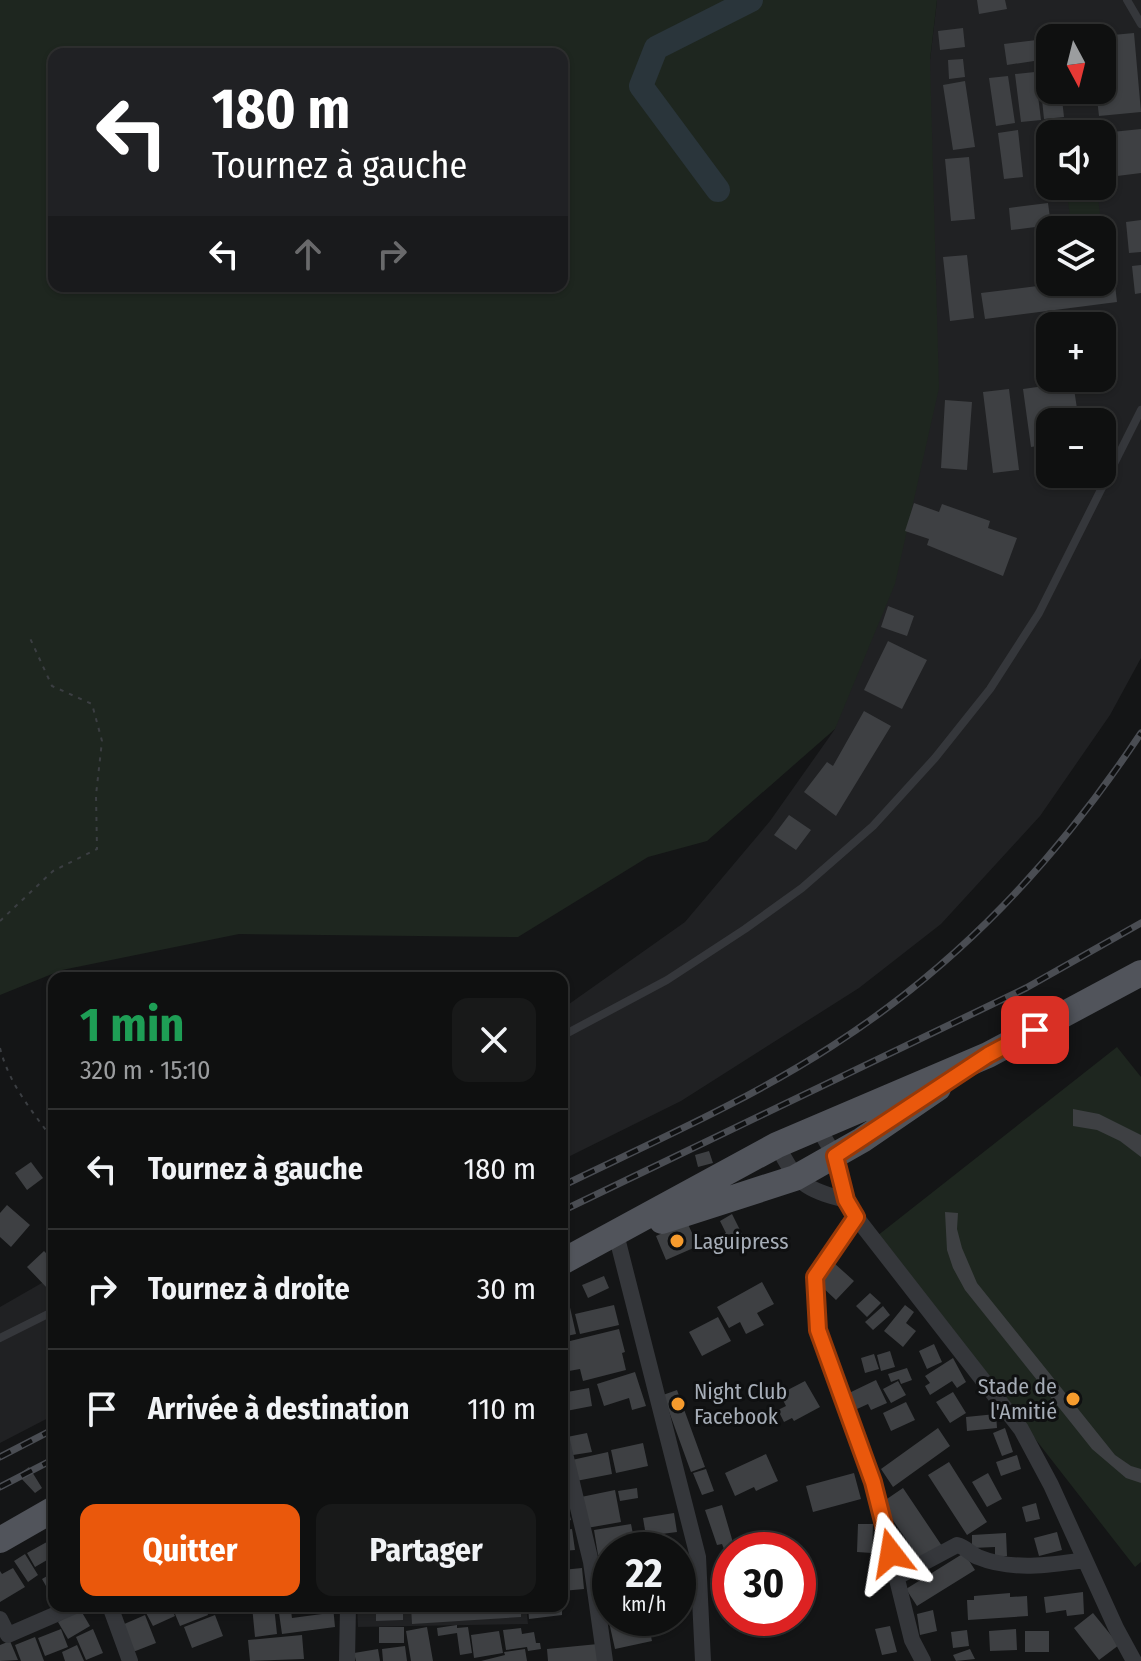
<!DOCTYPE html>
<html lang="fr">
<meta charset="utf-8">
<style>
:root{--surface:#0f1010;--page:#181919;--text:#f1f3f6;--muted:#9b9d9f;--line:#2f3030;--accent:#ea580c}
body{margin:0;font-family:"Fira Sans Condensed",sans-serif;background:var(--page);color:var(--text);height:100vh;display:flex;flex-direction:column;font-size:30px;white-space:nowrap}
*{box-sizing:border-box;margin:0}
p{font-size:26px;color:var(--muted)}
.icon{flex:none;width:44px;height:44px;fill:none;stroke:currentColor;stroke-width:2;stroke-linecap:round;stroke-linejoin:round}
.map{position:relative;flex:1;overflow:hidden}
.sheet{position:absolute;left:48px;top:972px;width:520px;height:640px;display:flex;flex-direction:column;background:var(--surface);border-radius:16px;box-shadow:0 2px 6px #0004,0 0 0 2px var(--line)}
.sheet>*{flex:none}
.banner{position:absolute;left:48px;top:48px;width:520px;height:244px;border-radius:16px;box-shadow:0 2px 6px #0004,0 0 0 2px var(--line);background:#202124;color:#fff;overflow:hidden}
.needle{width:52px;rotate:173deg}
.controls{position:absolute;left:1036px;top:24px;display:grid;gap:16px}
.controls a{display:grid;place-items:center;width:80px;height:80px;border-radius:16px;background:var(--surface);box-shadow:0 2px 6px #0004,0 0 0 2px var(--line);font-size:40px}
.speed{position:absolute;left:592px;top:1532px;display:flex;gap:16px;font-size:40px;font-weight:700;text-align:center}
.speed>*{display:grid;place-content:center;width:104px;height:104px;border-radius:50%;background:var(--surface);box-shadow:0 2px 6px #0004,0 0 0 2px var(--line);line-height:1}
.speed small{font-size:20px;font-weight:400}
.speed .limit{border:12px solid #d22;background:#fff;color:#111}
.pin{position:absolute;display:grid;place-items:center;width:68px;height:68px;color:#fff;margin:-34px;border-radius:16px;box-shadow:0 4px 12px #0006}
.me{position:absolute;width:88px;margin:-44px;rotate:346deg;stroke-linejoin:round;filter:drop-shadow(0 0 6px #0008)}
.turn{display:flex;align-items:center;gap:28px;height:168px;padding:0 32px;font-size:36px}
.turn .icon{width:104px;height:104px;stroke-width:2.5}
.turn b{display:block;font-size:56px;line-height:68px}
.lanes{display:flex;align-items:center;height:76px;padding:0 32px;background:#0003;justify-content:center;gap:40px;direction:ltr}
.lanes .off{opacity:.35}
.round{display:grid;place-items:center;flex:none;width:84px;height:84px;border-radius:16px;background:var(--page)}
.head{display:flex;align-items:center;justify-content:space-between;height:136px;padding:0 32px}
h1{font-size:48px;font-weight:700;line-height:60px;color:#1e9e55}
.button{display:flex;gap:16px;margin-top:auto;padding:16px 32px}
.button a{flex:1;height:92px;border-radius:16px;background:var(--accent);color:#fff;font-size:32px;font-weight:700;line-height:92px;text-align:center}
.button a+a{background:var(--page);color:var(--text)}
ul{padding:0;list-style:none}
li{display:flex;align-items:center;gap:24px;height:120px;padding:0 32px;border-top:2px solid var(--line)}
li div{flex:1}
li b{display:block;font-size:30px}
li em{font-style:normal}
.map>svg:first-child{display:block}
</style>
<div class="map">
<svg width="1141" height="1661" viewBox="0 0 1141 1661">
<rect width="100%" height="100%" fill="#141516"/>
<path fill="#202123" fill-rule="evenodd" d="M937 0H1141V658L1110 715 1040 816 941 924 859 988 681 1101 562 1160V1009L685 922 770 821 835 729 930 60ZM1050 38H1102V90H1050ZM1050 134H1102V186H1050ZM1050 230H1102V282H1050ZM1050 326H1102V378H1050ZM1050 422H1102V474H1050Z
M54 1276V1415L0 1443V1307Z
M357 1606H526L528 1624 358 1627Z"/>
<path fill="#1e261f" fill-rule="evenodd" d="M0 0H937L930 60 939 388 895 584 835 729 707 841 648 857 518 937 239 934 62 970 0 995ZM54 54H562V286H54Z
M1098 198 1105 255 1102 256V230H1072L1068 202Z
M1117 1047 1141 1077V1562L1135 1567 877 1236Z"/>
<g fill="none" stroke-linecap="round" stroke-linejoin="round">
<path stroke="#2a353b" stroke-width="24" d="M718 190 641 86 656 48 751 0"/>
</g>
<path fill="#3e4043" d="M977 0H1005L1007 9 979 14Z
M963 28 965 47 940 50 938 31Z
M1134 33 1141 112 1099 116 1096 90H1102V36Z
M1045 39 1047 59 1007 65 1004 44Z
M963 59 965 77 949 79 948 60Z
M1050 69V90H1061L1064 117 1044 119 1039 70Z
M1035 72 1041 120 1021 122 1015 74Z
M1008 76 1015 123 996 126 989 78Z
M965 81 975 147 953 150 943 85Z
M1065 125 1066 134H1050V146H1048L1046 127Z
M1141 129V173L1117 176 1112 132Z
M1018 130 1023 177 1004 179 998 133Z
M969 157 975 219 951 221 945 159Z
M1048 203 1051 225 1011 230 1009 208Z
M1141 220V252L1129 253 1126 222Z
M967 255 974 318 950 321 943 257Z
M1141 265V293L1135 294 1132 266Z
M1114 276 1117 302 985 319 981 293 1069 282H1102V278Z
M1073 382 1079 422H1050V444L1031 447 1023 389Z
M1009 389 1019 470 993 473 983 392Z
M945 400 972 402 967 470 941 468Z
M914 503 939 512 942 504 990 521 988 528 1017 538 1003 576 927 545 929 539 905 531Z
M888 606 914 616 907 636 881 627Z
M888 641 927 660 902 709 864 690Z
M864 711 891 726 836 816 804 792 827 762 833 766Z
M789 815 811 830 796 850 774 835Z
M1073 1109 1099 1114 1141 1135V1157L1120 1141 1097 1130 1073 1126Z
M709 1151 713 1163 698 1167 695 1155Z
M31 1162 43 1178 27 1190 15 1173Z
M7 1205 30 1225 11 1247 0 1237V1213Z
M945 1212 958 1213 957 1229 962 1248 977 1283 1115 1455 1131 1466 1141 1469V1483L1126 1478 1092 1449 965 1290 953 1268 947 1250Z
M732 1214 742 1234 720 1246 716 1238 726 1233 720 1221Z
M687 1222 698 1246 666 1260 656 1236Z
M44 1251 54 1261V1285L49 1290 27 1267Z
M834 1263 854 1281 836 1300 818 1283Z
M604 1276 609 1288 588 1298 582 1285Z
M762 1282 774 1304 757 1313 764 1325 746 1334 740 1322 729 1328 717 1307Z
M870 1293 881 1303 867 1317 856 1306Z
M569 1303 576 1334 562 1337V1304Z
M614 1305 619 1325 580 1334 575 1314Z
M905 1305 914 1312 906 1323 916 1331 903 1347 884 1331Z
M883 1306 890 1315 873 1330 865 1322Z
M718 1317 731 1341 702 1356 689 1332Z
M619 1329 625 1352 622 1353 626 1370 583 1381 580 1369 569 1371 567 1364 562 1365V1343Z
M934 1344 942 1362 927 1369 919 1351Z
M890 1351 895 1367 881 1371 877 1355Z
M874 1354 879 1369 865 1373 861 1358Z
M953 1358 966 1382 957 1388 952 1381 930 1395 925 1386 930 1383 925 1376Z
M907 1368 912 1380 901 1384 899 1379 891 1382 888 1374Z
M635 1372 646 1406 632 1410 629 1398 604 1406 597 1384Z
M876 1380 887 1403 871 1410 868 1404 857 1409 849 1393Z
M805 1381 820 1407 794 1421 792 1418 784 1422 778 1410 786 1406 780 1394Z
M898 1381 906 1395 891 1403 883 1389Z
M589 1388 592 1406 566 1411 562 1393Z
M677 1390 705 1467 691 1472 663 1395Z
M953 1392 966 1413 950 1423 936 1402Z
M906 1402 915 1420 891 1431 883 1413Z
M996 1414 997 1428 967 1431 966 1417Z
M938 1428 950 1446 893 1487 881 1469Z
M1005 1428 1013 1452 1002 1456 993 1433Z
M587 1433 592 1452 573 1455 567 1437Z
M643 1443 648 1466 616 1473 611 1450Z
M608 1452 612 1474 576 1481 572 1460Z
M766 1454 778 1481 756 1491 754 1487 735 1496 725 1473Z
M1017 1455 1021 1469 1001 1476 996 1462Z
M949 1462 987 1522 967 1535 928 1475Z
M29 1467 42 1488 35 1493 18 1475Z
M706 1469 714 1491 702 1495 693 1473Z
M854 1473 861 1499 813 1512 806 1486Z
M988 1473 1002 1499 987 1507 972 1482Z
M563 1487 571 1520 562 1523V1488Z
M637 1488 638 1498 620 1501 618 1491Z
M903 1488 942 1546 921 1561 881 1503Z
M615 1490 621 1522 587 1528 581 1497Z
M1036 1503 1040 1519 1026 1522 1022 1507Z
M722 1505 734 1546 724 1549 722 1544 717 1545 705 1510Z
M674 1513 677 1532 646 1536 643 1518Z
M631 1524 634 1539 630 1540 631 1549 610 1550V1553L598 1555 594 1530Z
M858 1524H873L872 1553 857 1552Z
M572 1529 575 1550 562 1551V1530Z
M1057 1532 1062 1550 1039 1556 1034 1538Z
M1006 1533 1007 1556 995 1557V1547L972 1548V1535Z
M653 1537 656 1550H633L631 1541Z
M54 1538V1556L35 1567 27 1553Z
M964 1553 975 1570 917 1606 906 1589Z
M25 1554 38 1575 28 1582 14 1561Z
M610 1565V1584L597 1585 595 1567Z
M13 1568 25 1587 0 1602V1571L2 1574Z
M582 1568 584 1589 562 1591V1570Z
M54 1572V1600L42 1579Z
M1083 1592 1084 1614 1067 1616 1066 1610 1046 1613 1044 1597Z
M1010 1593V1597L1027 1596 1028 1616 968 1620 967 1600H974V1596Z
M154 1606H170L175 1616 153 1626 145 1611Z
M180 1606H205L208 1615 180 1626 173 1609Z
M252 1606H274L277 1634 255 1637Z
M278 1606H316L291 1611 292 1618 322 1614 321 1606H333L335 1627 282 1634Z
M376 1606H403V1620L376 1621Z
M411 1606H521V1617L412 1624Z
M528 1606H562V1615L529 1619Z
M80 1609 90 1626 68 1639 58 1622Z
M933 1610 937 1631 920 1635 917 1614Z
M1093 1613 1119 1645 1099 1660 1074 1628Z
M145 1615 156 1643 133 1652 122 1625Z
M215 1615 223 1636 192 1648 184 1627Z
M627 1618H647L652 1641 615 1649 609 1622Z
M457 1625V1628L468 1627 472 1653 460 1655 457 1633 438 1636 437 1628Z
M890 1626 897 1652 882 1655 875 1629Z
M379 1627H404V1643H379Z
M427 1627 433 1661H411L406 1631Z
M521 1628 522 1634 534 1632 536 1643H540L541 1649 528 1651 527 1647 506 1650 503 1630Z
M61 1629 68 1647 45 1656 38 1638Z
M93 1629 103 1653 86 1660 76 1637Z
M1016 1629 1017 1650 990 1651 989 1631Z
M967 1630 969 1646 953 1648 951 1632Z
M499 1631 503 1653 474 1658 471 1635Z
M1025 1631H1049V1652H1025Z
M302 1635 304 1659 250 1661 248 1640Z
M35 1637 44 1661H21L15 1645Z
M10 1641 18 1660 0 1661V1645Z
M598 1644 599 1661H548L547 1649Z
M77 1645 84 1661H65L62 1652Z
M405 1646 407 1661H383L382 1649Z
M378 1649 380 1661H356L354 1653Z
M525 1649 527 1661H481L505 1655 504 1652Z
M970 1649 975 1659 956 1661 953 1655Z"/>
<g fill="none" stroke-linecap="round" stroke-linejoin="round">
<path stroke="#3b3e42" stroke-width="2" stroke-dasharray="4 6" stroke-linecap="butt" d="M0 921 53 871 97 849 96 795 102 741 92 704 52 686 29 636
M0 1048C9 1084 32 1111 54 1141"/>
<path stroke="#35373b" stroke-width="8" d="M1127 0 1141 24
M562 1036 667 980 745 929 802 888 873 826 935 758 990 689 1039 613 1141 410
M0 1338 54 1311"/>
<path stroke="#35373b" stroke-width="16" d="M817 1126 835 1156 846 1200 856 1217 1021 1429 1051 1485 1116 1628 1134 1661
M777 1145C797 1183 803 1189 846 1200
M856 1217 815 1277 818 1330 873 1482 912 1640 923 1661
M616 1234 698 1557 703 1661
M562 1441 591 1562 605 1661
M897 1577 957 1545C966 1547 970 1554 978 1557 1011 1571 1051 1565 1085 1560
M110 1606 130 1661
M0 1619 8 1635 75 1606
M347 1661 348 1606"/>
<path stroke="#51545b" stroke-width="26" d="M662 1221 795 1178 862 1140 938 1088
M562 1262 777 1145 988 1055 1141 973
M0 1540 54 1509"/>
<g stroke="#4a4d53" stroke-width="7">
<path id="rail" d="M562 1186C653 1142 747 1101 832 1046 960 964 1057 859 1141 733
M562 1211 1026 988 1141 923
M0 1457 54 1429
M0 1487 54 1459"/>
</g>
<use href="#rail" stroke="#0f1011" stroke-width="4" stroke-dasharray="12" stroke-linecap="butt"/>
</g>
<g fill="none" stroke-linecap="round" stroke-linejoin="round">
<g stroke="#983908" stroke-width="20">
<path id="route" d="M891 1553 873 1482 818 1330 815 1277 856 1217 846 1200 835 1156 988 1055 1035 1030"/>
</g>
<use href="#route" stroke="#ea580c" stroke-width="14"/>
</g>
<g fill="#f69b2d" stroke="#0f1011" stroke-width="3">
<circle cx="677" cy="1241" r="8"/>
<circle cx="1073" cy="1399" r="8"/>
<circle cx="678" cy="1404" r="8"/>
</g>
<g text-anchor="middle" stroke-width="6" stroke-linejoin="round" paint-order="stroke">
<g font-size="22" fill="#a6adb7" stroke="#0f1011" text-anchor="start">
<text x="693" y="1249">Laguipress</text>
<text x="1057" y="1394" text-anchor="end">Stade de<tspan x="1057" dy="25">l'Amitié</tspan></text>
<text x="694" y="1399">Night Club<tspan x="694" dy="25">Facebook</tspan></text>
</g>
</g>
</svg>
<div class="controls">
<a><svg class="needle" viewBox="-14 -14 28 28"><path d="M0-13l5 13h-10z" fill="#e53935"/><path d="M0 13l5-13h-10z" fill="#9b9d9f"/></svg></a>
<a><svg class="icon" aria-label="sound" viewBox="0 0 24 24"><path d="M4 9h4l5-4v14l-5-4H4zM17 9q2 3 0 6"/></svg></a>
<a><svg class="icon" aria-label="layers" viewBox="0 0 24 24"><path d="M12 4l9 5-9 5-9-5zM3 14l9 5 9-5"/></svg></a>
<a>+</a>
<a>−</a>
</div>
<div class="speed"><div>22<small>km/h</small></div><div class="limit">30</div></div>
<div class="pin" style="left:1035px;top:1030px;background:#d93025"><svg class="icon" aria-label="arrive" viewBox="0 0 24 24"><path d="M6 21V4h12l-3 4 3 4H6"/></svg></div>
<svg class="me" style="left:891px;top:1553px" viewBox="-20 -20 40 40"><path d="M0-17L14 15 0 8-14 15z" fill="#ea580c" stroke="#fff" stroke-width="4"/></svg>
<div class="banner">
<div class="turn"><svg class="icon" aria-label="left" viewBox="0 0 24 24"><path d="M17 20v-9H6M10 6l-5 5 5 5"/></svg><div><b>180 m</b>Tournez à gauche</div></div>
<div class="lanes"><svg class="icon" aria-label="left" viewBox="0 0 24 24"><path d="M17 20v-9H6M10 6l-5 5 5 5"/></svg><svg class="icon off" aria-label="ahead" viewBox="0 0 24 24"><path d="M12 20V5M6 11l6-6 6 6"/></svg><svg class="icon off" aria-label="right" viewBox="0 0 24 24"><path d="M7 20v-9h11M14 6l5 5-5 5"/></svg></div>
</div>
<section class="sheet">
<div class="head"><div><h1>1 min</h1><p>320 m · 15:10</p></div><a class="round"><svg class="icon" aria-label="close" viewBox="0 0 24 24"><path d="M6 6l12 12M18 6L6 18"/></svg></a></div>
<ul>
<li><svg class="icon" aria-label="left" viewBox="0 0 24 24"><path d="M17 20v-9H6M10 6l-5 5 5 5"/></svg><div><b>Tournez à gauche</b></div><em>180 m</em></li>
<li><svg class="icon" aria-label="right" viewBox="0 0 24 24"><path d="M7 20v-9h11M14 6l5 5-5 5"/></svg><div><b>Tournez à droite</b></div><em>30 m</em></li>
<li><svg class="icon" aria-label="arrive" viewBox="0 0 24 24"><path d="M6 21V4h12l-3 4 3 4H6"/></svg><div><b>Arrivée à destination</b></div><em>110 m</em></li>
</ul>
<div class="button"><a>Quitter</a><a>Partager</a></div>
</section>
</div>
